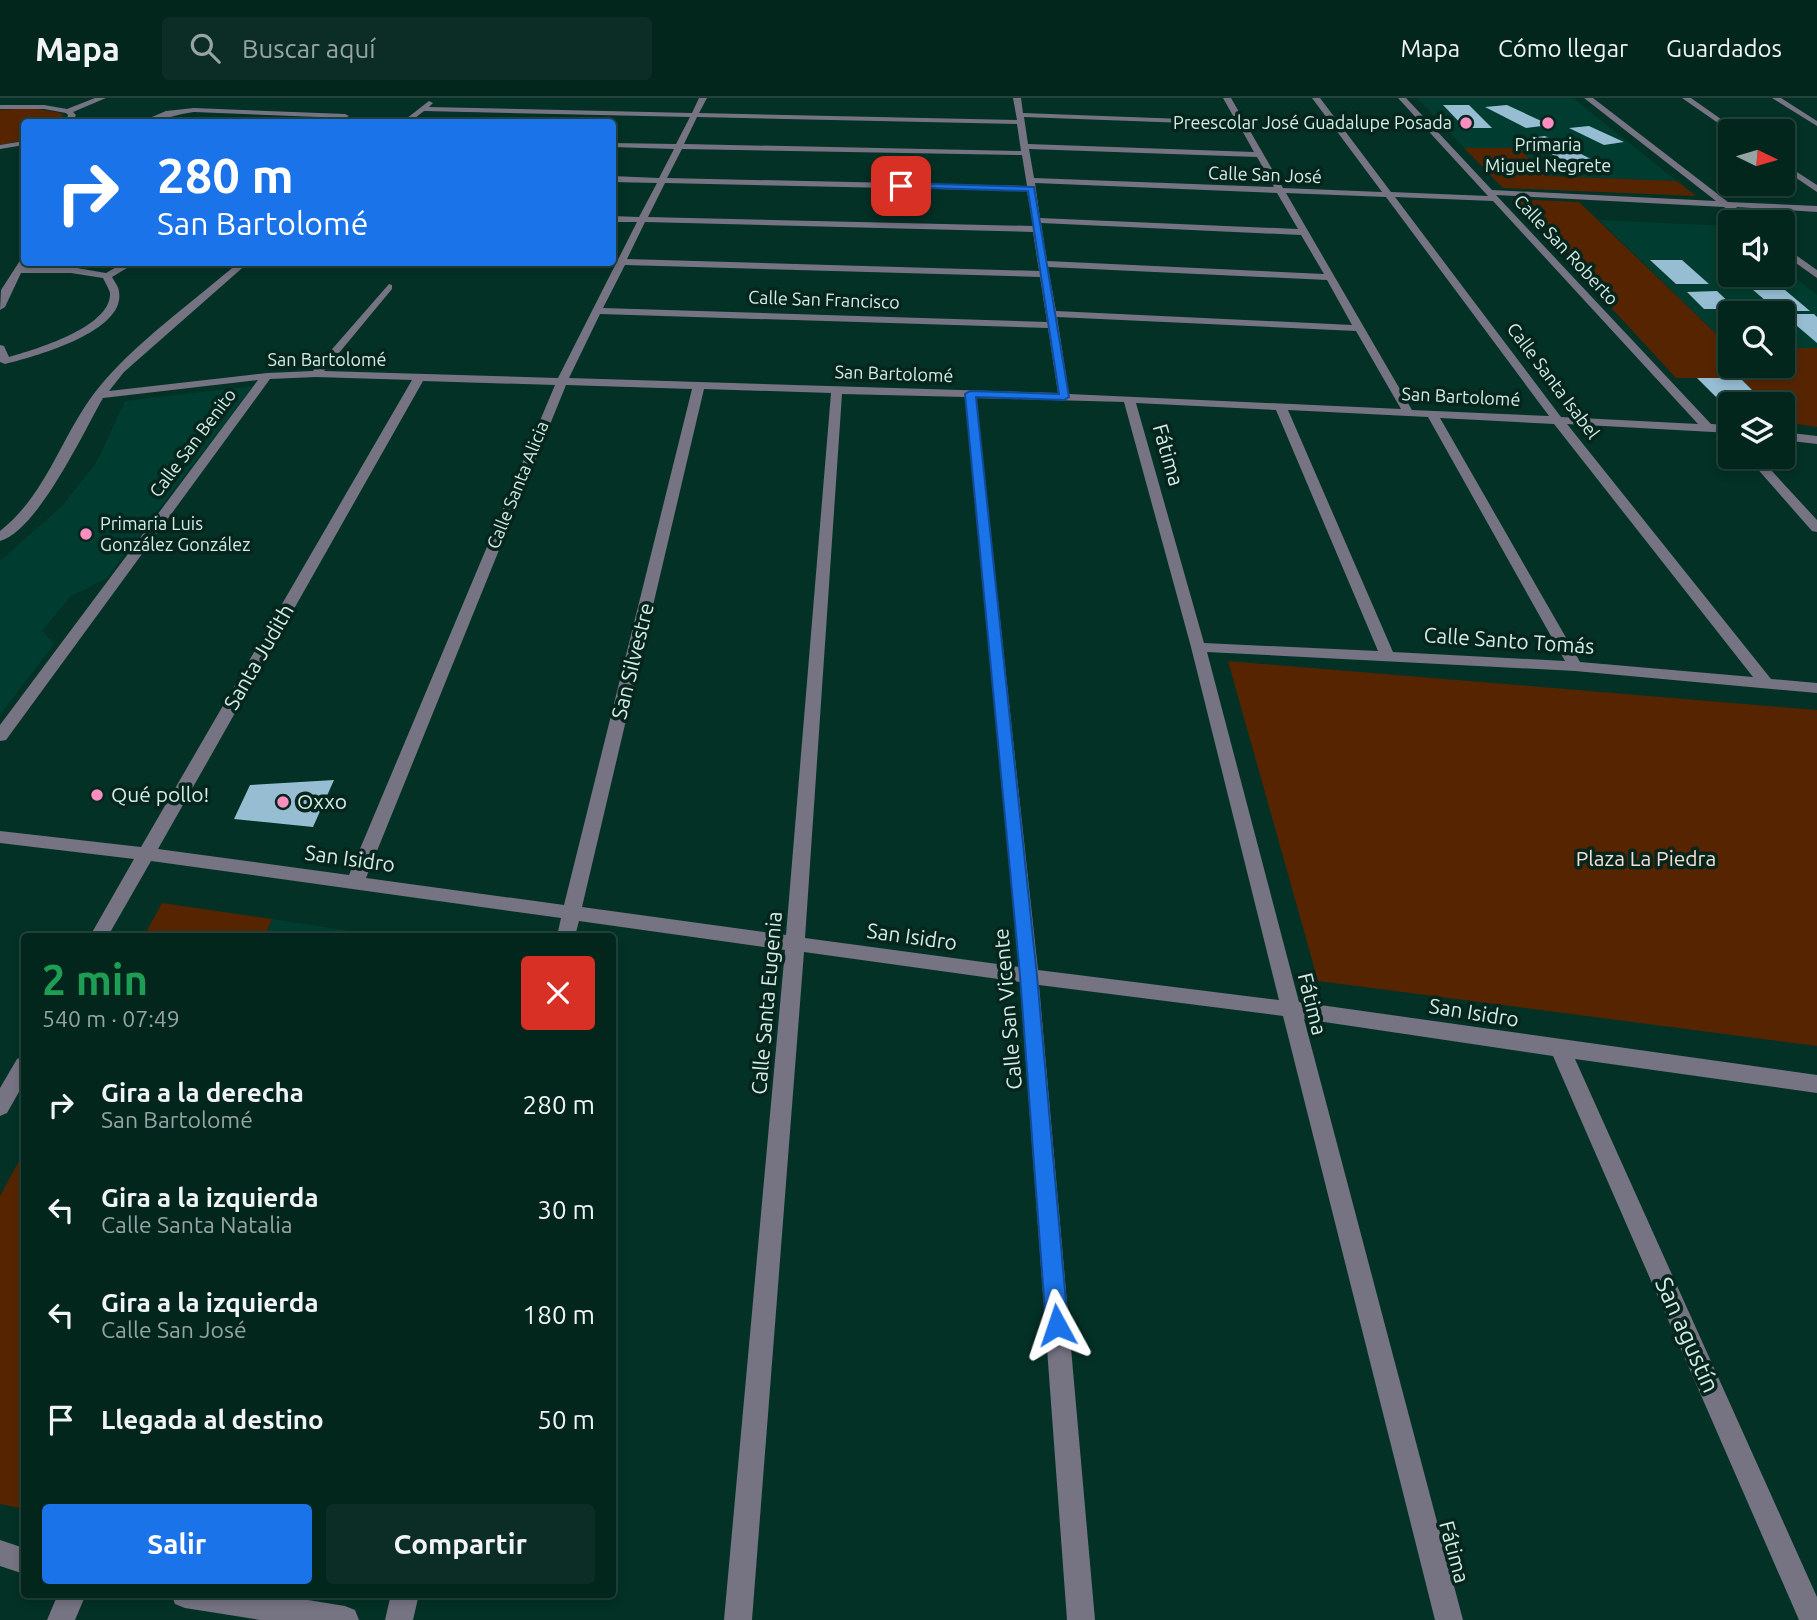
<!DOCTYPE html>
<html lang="es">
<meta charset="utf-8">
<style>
:root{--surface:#02251c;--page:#0c2d25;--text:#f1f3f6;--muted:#96a5a3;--line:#23423b;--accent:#1a73e8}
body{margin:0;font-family:Ubuntu,sans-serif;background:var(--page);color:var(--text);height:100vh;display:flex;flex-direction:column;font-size:26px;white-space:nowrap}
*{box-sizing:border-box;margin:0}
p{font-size:23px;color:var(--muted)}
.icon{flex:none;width:38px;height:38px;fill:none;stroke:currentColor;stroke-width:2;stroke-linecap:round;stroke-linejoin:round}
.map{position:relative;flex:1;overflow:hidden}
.panel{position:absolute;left:21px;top:835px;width:595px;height:665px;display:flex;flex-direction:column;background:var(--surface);border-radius:7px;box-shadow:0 4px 10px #0003,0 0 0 2px var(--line)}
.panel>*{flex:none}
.hud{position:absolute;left:21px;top:21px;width:595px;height:147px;border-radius:7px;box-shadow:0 4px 10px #0003,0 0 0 2px var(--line);background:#1a73e8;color:#fff;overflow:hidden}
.needle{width:46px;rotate:95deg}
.buttons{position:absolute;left:1718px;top:21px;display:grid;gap:14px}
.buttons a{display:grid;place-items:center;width:77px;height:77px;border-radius:7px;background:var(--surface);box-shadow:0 4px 10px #0003,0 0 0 2px var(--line);font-size:35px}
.pin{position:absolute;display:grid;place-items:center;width:60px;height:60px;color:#fff;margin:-30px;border-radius:14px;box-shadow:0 4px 10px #0006}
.me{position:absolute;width:77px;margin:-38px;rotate:355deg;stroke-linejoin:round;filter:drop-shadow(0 0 5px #0008)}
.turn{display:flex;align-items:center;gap:24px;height:147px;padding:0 21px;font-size:32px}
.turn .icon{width:91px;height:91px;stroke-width:2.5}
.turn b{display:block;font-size:49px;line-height:60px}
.round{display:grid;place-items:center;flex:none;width:74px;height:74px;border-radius:7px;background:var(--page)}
.headline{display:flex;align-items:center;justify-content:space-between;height:119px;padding:0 21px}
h1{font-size:42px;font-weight:600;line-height:52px;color:#1e9e55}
.button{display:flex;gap:14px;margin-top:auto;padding:14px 21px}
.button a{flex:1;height:80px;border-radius:7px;background:var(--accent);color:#fff;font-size:28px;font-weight:600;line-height:80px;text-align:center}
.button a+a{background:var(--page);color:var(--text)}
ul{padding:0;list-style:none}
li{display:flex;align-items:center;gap:21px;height:105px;padding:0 21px}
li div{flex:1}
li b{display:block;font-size:26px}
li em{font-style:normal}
header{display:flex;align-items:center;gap:42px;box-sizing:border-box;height:98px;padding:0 35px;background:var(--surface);border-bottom:2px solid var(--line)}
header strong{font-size:33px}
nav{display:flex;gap:38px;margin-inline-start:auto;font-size:24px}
.search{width:490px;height:63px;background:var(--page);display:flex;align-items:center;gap:18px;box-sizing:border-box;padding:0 24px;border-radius:7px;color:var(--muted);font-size:26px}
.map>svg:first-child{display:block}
</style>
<header>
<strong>Mapa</strong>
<div class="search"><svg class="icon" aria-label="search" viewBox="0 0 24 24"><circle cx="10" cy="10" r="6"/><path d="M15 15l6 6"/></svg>Buscar aquí</div>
<nav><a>Mapa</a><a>Cómo llegar</a><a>Guardados</a></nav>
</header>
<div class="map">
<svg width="1817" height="1522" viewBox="0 0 1817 1522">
<rect width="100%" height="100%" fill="#033126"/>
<path fill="#003c2f" d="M1417 0H1573L1677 83 1547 78 1518 50H1464Z
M1599 122 1731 128V177H1783V170L1817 197V250H1783V215H1731V250Z
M253 288 106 481 71 498 42 533 54 546 0 617V463L62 408 96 365 125 303Z
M272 821 383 838H265Z"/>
<path fill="#562500" d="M31 10 61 15 65 21 63 24H24V42L0 47V12Z
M1464 50H1518L1547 78 1677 83 1696 98 1503 90Z
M1511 101 1579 104 1731 250V268H1783V250H1817V329L1783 324V306H1766L1740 280H1676Z
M1228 563 1817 612V948L1318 883Z
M162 805 272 821 265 838H144Z
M24 1054V1411L0 1406V1098Z"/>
<path fill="#97bdd3" d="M1443 7H1469L1492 30H1465Z
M1507 7 1550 27 1526 30 1485 9Z
M1589 28 1624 44 1604 47 1569 30Z
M1545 38 1591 61 1567 64 1522 41Z
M1650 162H1682L1709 186H1676Z
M1735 178H1769L1779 186H1745Z
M1753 192H1785L1810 213H1778Z
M1717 193 1736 211H1704L1687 194Z
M1783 216H1814L1817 219V245Z
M1697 280H1740L1766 306 1721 304Z
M334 682 313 729 234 721 250 687Z"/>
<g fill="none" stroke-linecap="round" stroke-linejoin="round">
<path fill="#767483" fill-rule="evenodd" d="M95 0H106L73 14 76 17 72 24H66L68 17 66 15 44 11H0V7H44L67 11Z
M699 0H707L699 15 1017 22 1013 0H1021L1023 15 1236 23 1223 0H1231L1283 90 1382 94 1312 0H1320L1391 94 1488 98 1398 0H1406L1492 92 1716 103 1584 0H1593L1728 104 1817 108V114L1736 109 1753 124H1744L1724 109 1496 97 1711 326 1731 327V335L1567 326 1771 581 1817 585V595L1575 573 1207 554 1299 904 1817 977V995L1575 961 1817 1499V1522H1799L1553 958 1304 921 1463 1522H1435L1283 918 1039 887 1095 1522H1067L1020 884 804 854 752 1522H724L785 852 579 823 575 838H557L561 820 151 763 108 838H90L134 761 0 745V733L141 749 412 282 316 279 270 281 6 642 0 643V627L258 282 103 300C83 335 38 432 0 443V433C47 396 61 338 96 293 134 245 192 205 239 164H249L124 274 109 293 267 275 313 273 389 186 392 187V191L324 273 558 280 637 124H612V118L639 119 657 85 612 84V78L659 80 674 51 612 49V45L676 46 690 19 424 13 410 24H402L429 3 433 5 429 9 692 15ZM697 19 1017 26 1021 53 684 46ZM1024 19 1239 27 1254 54 1028 46ZM682 51 1022 57 1027 88 667 80ZM1029 51 1257 59 1274 89 1034 80ZM665 85 1027 93 1033 128 648 119ZM1035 85 1277 95 1298 131 1040 120ZM1286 95 1386 99 1549 318 1412 312ZM1395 99 1493 103 1698 326 1561 319ZM645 124 1033 134 1039 173 627 161ZM1041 125 1301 137 1324 176 1047 163ZM625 167 1040 179 1047 224 603 210ZM1048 169 1327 182 1352 227 1056 213ZM600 216 1048 230 1058 295 569 280ZM1057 219 1356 233 1401 311 1069 296ZM423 283 555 287 349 777 158 751ZM566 287 692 291 564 807 366 780ZM704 291 831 295 786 837 582 809ZM842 296 965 299 1019 869 805 840ZM976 300 1124 304 1191 549 1279 902 1038 872ZM1136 305 1276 312 1378 553 1204 545ZM1288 312 1428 319 1565 563 1393 554ZM1440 320 1554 326 1753 579 1580 564Z
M1682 0H1691L1738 33 1731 34Z
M1772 0H1781L1817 23V28Z
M194 10 345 16 349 18 345 20 194 14C177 16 154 25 140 24L166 13Z
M24 43V47L0 51V47Z
M1783 65 1817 87V94L1783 71Z
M1783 148 1817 172V180L1783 156Z
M24 160V164H28L25 169H71L106 175 125 164H137L112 179C114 183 119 189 119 194 126 234 33 259 5 266L0 264V247L4 248 9 259C34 252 112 229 110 195 109 191 105 184 103 180L71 175H21L5 209 0 212 1 192 21 161Z
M1783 334 1817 338V346L1783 342Z
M1747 359H1759L1817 422V434L1812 433Z
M24 958V985L7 1015 0 1018V990L17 961Z
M0 1442 24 1450V1476L0 1468Z
M58 1496H86L75 1522H47Z
M171 1496H271L345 1508 355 1512 359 1522H260L185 1510 175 1506Z
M391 1496H419L413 1522H385Z"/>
</g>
<path fill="#1a73e8" stroke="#114b97" stroke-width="2" d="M901 85 1034 89 1069 299 1064 302 976 299 1037 878 1068 1227 1065 1235 1057 1238 1049 1235 1046 1227 1020 878 965 296 970 293 1059 296 1028 93 898 89Z"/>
<g fill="#fd8ec0" stroke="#05251d" stroke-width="2.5">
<circle cx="1466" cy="25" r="7"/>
<circle cx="1548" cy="25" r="7"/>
<circle cx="86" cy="436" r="7"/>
<circle cx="97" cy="697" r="7"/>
<circle cx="283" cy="704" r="7"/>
</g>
<g text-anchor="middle" stroke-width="7" stroke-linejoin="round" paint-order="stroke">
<g font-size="18" fill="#d5ece4" stroke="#05251d" text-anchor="end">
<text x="1452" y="31">Preescolar José Guadalupe Posada</text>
<text x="1548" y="53" text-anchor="middle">Primaria<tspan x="1548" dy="21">Miguel Negrete</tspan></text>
<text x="100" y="432" text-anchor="start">Primaria Luis<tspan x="100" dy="21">González González</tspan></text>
</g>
<g font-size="18" fill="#d5ece4" stroke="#05251d">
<text transform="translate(1265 77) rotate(2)" y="6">Calle San José</text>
<text transform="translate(1566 152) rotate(47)" y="6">Calle San Roberto</text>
<text transform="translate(824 202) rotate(2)" y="6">Calle San Francisco</text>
<text x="327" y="268">San Bartolomé</text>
<text transform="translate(894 276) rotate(2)" y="6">San Bartolomé</text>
<text transform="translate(1553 283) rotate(53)" y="6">Calle Santa Isabel</text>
<text transform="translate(1461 299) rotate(3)" y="6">San Bartolomé</text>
<text transform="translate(193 345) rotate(-53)" y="6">Calle San Benito</text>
<text transform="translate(518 387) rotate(-68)" y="6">Calle Santa Alicia</text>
</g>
<g font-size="21" fill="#d5ece4" stroke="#05251d">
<text transform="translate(1168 357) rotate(74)" y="7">Fátima</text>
<text transform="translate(1509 543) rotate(4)" y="7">Calle Santo Tomás</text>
<text transform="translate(259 559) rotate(-60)" y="7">Santa Judith</text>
<text transform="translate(633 563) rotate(-76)" y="7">San Silvestre</text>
<text transform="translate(350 761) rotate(8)" y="7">San Isidro</text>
<text transform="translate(912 839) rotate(8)" y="7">San Isidro</text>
<text transform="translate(767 905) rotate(-85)" y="7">Calle Santa Eugenia</text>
<text transform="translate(1312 906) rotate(76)" y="7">Fátima</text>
<text transform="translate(1008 911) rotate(-95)" y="7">Calle San Vicente</text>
<text transform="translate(1474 915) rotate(9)" y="7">San Isidro</text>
<text transform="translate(1454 1454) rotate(75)" y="7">Fátima</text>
</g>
<g font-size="21" fill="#d5ece4" stroke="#05251d" text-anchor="start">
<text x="111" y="704">Qué pollo!</text>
<text x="297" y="711">Oxxo</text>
</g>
<g font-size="21" fill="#f7dfd1" stroke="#05251d">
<text x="1646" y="768">Plaza La Piedra</text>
</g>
<g font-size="24" fill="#d5ece4" stroke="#05251d">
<text transform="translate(1687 1237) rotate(66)" y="8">San agustín</text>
</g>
</g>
</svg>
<div class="buttons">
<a><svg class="needle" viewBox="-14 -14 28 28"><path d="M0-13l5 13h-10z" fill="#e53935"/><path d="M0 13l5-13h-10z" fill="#96a5a3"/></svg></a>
<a><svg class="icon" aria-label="sound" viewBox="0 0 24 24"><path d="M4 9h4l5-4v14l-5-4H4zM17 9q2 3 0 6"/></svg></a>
<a><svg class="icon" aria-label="search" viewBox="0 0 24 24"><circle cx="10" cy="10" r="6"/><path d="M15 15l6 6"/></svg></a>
<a><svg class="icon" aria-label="layers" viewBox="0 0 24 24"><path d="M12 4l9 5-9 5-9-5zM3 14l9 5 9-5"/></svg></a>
</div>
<div class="pin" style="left:901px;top:88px;background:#d93025"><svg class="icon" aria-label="arrive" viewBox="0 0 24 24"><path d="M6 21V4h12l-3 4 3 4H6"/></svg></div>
<svg class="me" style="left:1057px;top:1227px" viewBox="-20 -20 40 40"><path d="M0-17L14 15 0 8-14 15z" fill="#1a73e8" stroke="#fff" stroke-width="4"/></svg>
<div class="hud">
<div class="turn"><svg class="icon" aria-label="right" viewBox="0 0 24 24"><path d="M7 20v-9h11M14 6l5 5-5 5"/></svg><div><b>280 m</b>San Bartolomé</div></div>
</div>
<section class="panel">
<div class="headline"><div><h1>2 min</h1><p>540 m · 07:49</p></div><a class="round" style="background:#d93025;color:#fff"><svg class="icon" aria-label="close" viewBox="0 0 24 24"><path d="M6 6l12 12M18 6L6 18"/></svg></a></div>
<ul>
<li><svg class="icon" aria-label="right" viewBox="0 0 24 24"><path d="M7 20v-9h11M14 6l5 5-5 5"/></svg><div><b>Gira a la derecha</b><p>San Bartolomé</p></div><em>280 m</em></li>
<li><svg class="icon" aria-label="left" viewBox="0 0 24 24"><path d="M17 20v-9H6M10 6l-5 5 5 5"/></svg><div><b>Gira a la izquierda</b><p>Calle Santa Natalia</p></div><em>30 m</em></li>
<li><svg class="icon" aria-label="left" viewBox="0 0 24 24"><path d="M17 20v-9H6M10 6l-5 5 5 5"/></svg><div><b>Gira a la izquierda</b><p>Calle San José</p></div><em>180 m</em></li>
<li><svg class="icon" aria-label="arrive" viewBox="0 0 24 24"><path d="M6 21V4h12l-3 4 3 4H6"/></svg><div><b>Llegada al destino</b></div><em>50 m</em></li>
</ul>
<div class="button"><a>Salir</a><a>Compartir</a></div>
</section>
</div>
